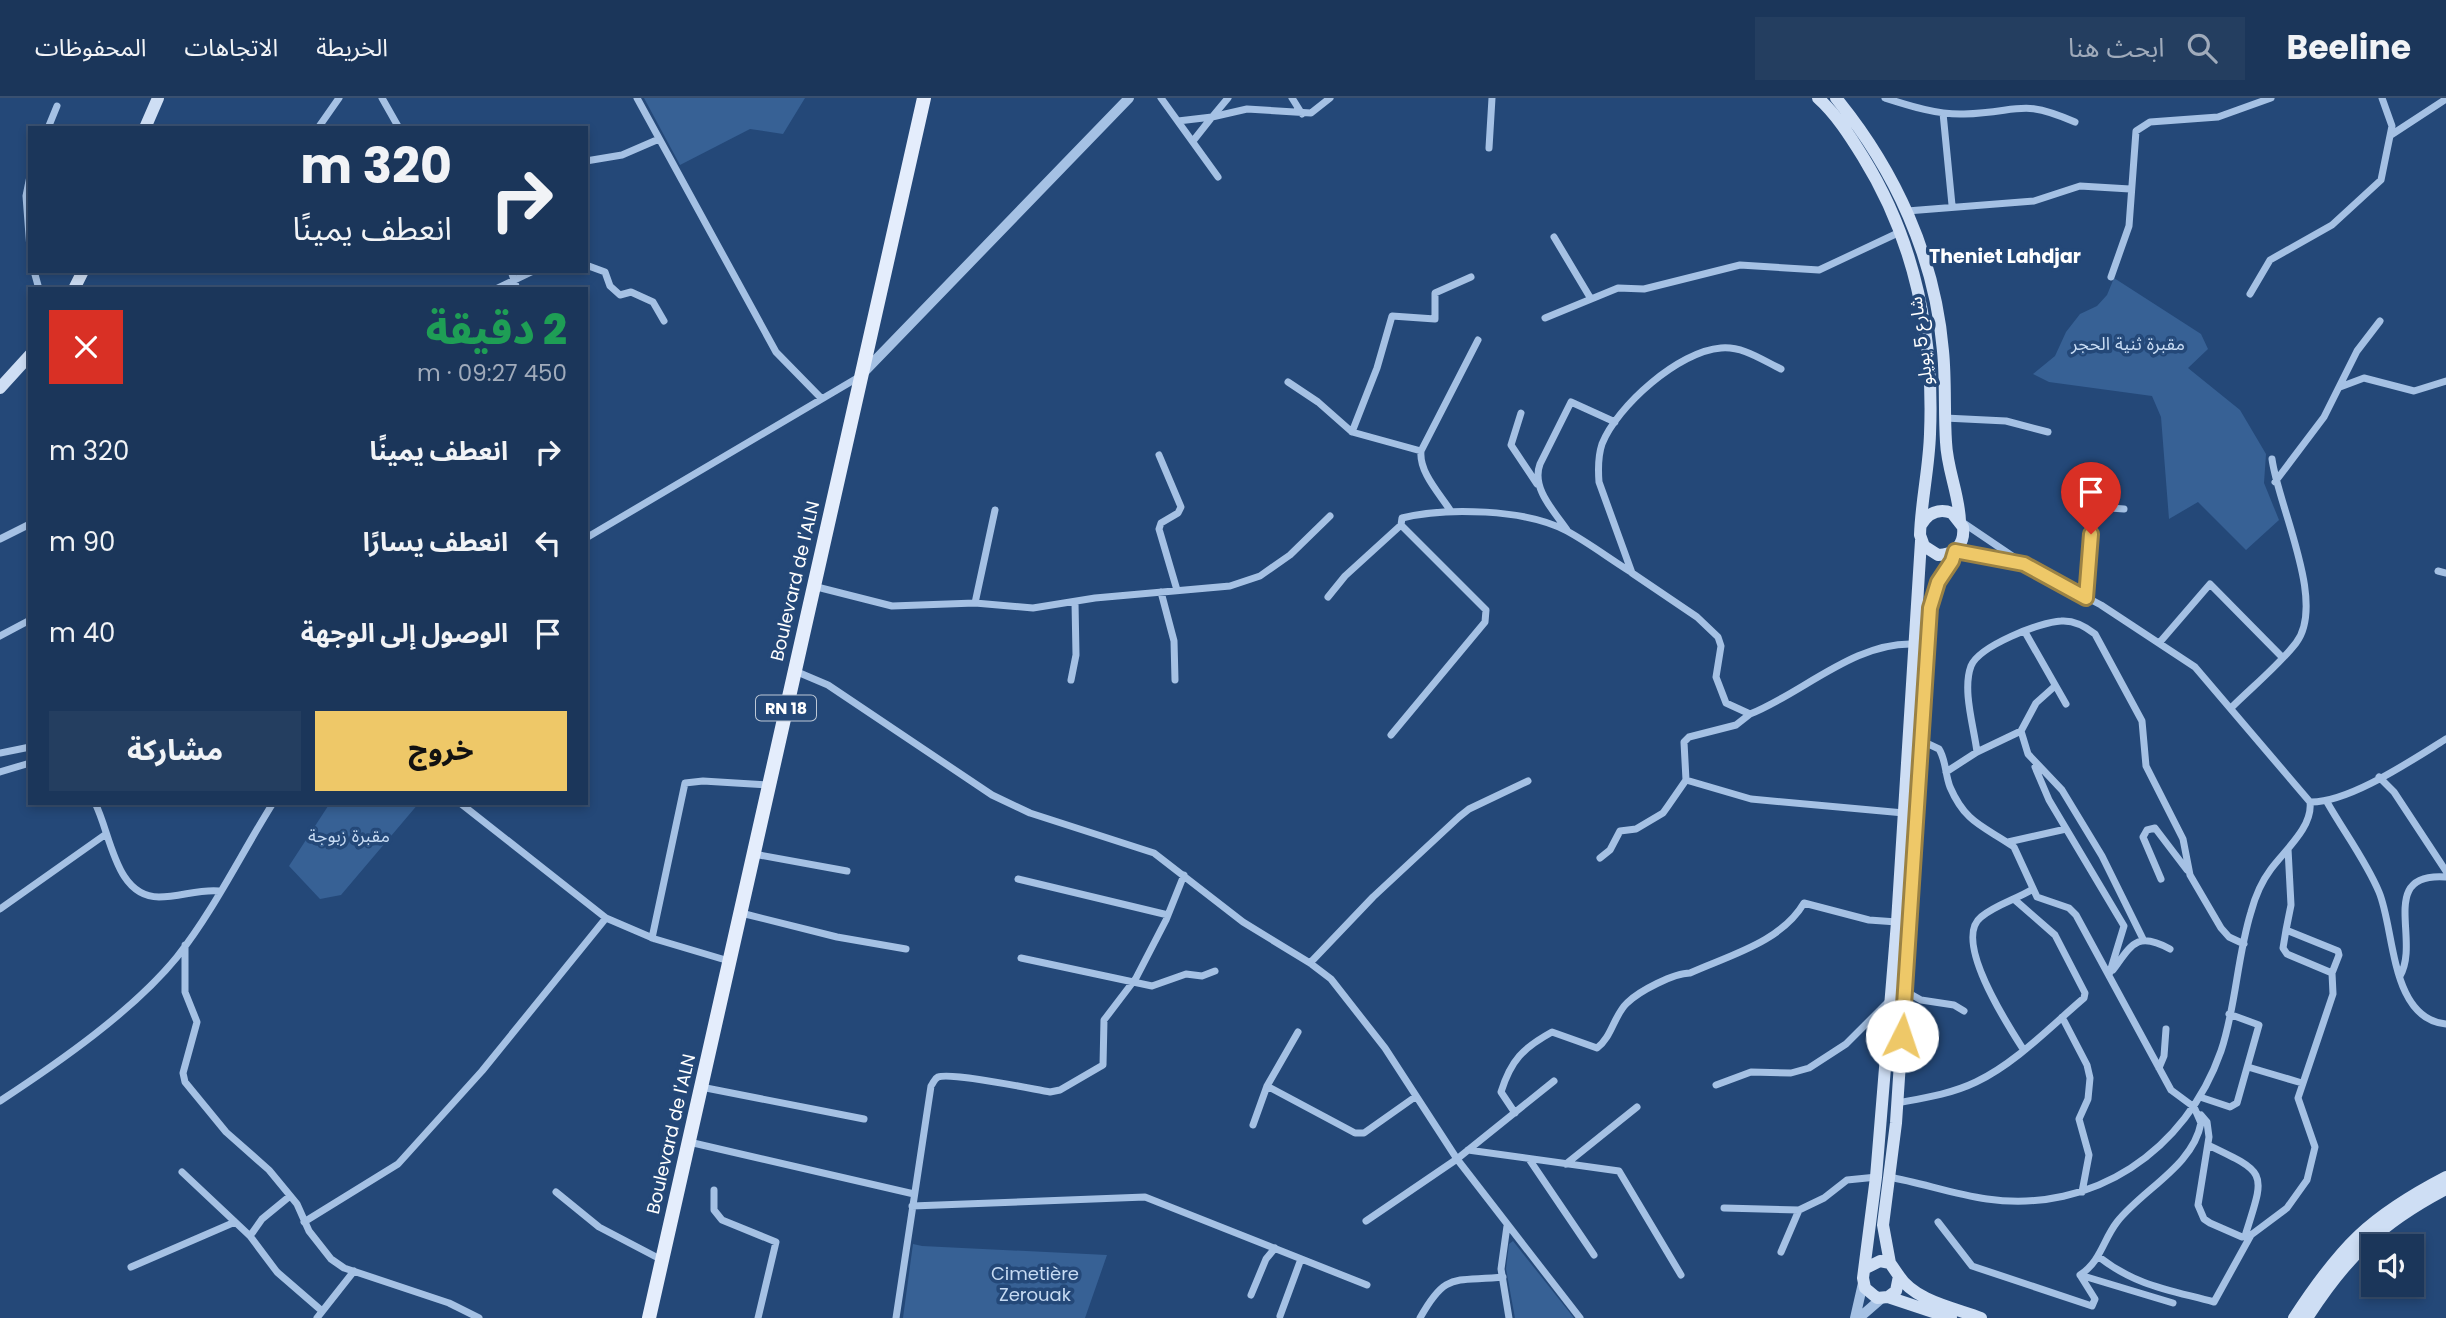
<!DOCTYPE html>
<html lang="ar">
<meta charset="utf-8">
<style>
:root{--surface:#1b365a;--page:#243e60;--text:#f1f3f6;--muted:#a0abbb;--line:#395070;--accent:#eec868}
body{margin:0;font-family:Poppins,"Noto Sans Arabic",sans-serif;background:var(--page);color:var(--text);direction:rtl;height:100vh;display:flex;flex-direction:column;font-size:26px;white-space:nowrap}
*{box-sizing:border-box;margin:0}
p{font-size:23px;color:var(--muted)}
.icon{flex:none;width:38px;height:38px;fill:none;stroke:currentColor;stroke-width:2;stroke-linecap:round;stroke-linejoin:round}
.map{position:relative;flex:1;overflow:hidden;direction:ltr}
.drawer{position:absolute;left:28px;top:189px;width:560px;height:518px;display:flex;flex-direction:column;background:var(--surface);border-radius:0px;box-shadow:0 4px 10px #0003,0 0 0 2px var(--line);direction:rtl}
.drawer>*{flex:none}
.top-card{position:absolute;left:28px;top:28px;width:560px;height:147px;border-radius:0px;box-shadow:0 4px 10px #0003,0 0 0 2px var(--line);direction:rtl;background:#1b365a;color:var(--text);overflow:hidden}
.tools{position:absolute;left:2361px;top:1136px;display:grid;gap:14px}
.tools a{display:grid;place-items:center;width:63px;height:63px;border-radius:0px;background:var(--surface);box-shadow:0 4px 10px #0003,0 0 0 2px var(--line);font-size:35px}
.pin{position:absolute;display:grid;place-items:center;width:60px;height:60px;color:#fff;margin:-72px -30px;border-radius:50% 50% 50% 0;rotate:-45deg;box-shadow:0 0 7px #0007}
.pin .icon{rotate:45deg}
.me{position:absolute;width:77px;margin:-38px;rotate:4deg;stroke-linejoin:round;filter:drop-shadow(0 0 5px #0008)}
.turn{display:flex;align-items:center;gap:24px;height:147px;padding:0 21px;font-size:32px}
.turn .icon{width:91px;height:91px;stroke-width:2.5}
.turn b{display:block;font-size:49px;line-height:60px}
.round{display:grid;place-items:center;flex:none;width:74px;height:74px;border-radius:0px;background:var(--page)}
.summary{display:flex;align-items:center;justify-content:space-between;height:119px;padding:0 21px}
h1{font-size:42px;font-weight:800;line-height:52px;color:#1e9e55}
.action{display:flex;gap:14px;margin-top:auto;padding:14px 21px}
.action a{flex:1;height:80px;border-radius:0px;background:var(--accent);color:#111;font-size:28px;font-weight:800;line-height:80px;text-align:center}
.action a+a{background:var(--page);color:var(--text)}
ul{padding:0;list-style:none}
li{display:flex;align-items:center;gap:21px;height:91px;padding:0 21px}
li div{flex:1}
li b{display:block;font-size:26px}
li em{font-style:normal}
header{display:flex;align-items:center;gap:42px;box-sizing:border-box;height:98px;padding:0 35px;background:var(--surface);border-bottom:2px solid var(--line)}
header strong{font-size:33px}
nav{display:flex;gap:38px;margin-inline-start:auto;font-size:24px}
.search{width:490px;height:63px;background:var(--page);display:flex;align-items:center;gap:18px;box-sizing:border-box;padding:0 24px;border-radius:0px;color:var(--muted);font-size:26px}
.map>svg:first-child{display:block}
</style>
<header>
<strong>Beeline</strong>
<div class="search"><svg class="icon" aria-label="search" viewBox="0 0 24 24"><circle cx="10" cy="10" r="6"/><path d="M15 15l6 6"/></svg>ابحث هنا</div>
<nav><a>الخريطة</a><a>الاتجاهات</a><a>المحفوظات</a></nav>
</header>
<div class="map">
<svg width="2446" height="1220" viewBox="0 0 2446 1220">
<rect width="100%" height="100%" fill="#244878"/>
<path fill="#376195" d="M644 0H805L783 36 750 31 680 67Z
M2114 180 2201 236 2208 251 2188 270 2240 312 2266 356 2264 385 2279 422 2246 452 2198 404 2169 421 2161 319 2152 298 2049 284 2033 276 2055 258 2066 234 2080 216 2097 208 2107 197Z
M330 705H419L341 797 320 801 289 768Z
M1513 1143 1574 1220H1515L1506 1171 1509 1146Z
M913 1146 922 1148 1107 1157 1085 1220H903Z"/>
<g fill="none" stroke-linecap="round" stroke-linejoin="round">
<path stroke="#a5c1e4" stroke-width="7" d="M382 0 399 30
M637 0 776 254 821 300
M1161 0 1218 79
M1292 0 1302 16
M1885 0C1910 8 1938 17 1964 16 2022 14 2020 0 2075 24
M1943 15 1952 107
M1213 18 1228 0
M1212 19 1247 11 1311 15 1330 0
M1178 23 1212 19 1193 43
M48 30 57 8
M318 30 339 0
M2391 37 2446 1
M1489 50 1492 0
M586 63 622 57 659 41
M30 78 26 98 30 151
M1907 113 2034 103 2080 88 2130 91
M1554 139 1591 201
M586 167 605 174 610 188 620 197 631 194 653 204 664 223
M34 173 39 191
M411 173H413
M511 173 517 191
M2111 179 2129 128 2136 33 2150 24 2218 19 2271 0
M496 191 533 173
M2250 196 2270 162 2332 127 2381 82 2392 28 2382 0
M1545 220 1618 190 1644 191 1740 167 1819 172 1900 134
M1781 271C1762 262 1743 248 1721 250 1679 253 1617 308 1602 346 1598 358 1598 371 1599 384L1632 475 1697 519 1718 539 1721 548 1716 579 1726 605 1750 616C1803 595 1855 543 1915 546
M1288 284 1318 304 1352 334 1421 353
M2340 289 2364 280 2414 293 2446 283
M1521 315 1511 347 1537 386
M1945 320 2006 323 2048 334
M1352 334 1377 270 1392 218 1435 221V195L1471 179
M1159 357 1181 409 1178 415 1161 425 1159 431 1177 492
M2275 384 2324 319 2357 253 2380 223
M1450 412C1439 395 1419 374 1421 353L1478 242
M1962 424 2024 466 2101 507 2195 569 2310 704
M1567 432C1554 413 1531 390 1540 366L1571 304 1615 324
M586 440 859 279
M0 441 30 426
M1955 453 2020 465
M2438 473 2446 475
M813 488 892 508 975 505 1033 510 1095 500 1230 488 1260 478 1290 457 1330 418
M1161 494 1174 543 1175 582
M1328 499 1345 478 1401 427
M2086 500 2093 414 2097 409 2124 411
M975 505 995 412
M2025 534 2066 606
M0 538 30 522
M2160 544 2210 486 2282 559
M795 573 828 587 992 697 1030 715 1154 755 1243 824 1310 865 1331 881 1385 950 1457 1061 1580 1220
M1071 582 1076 557 1075 504
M2231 610C2252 589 2278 568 2296 545 2327 505 2278 408 2272 361
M2021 633 2036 605 2055 588
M1391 637 1485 524 1486 512 1401 427 1402 420C1446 409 1526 411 1567 433 1589 445 1610 461 1631 474
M1922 643 1939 651C1946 662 1945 676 1950 689 1966 726 1984 728 2014 749L2037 799 2069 810 2076 817 2171 992 2194 1009 2201 1025C2193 1068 2143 1091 2117 1124 2103 1142 2101 1163 2080 1177L2095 1201 2092 1208 1972 1168 1938 1124
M1977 654C1974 629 1962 592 1971 568 1979 548 2040 524 2061 523 2074 522 2085 528 2095 536L2142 623 2146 668 2183 741 2190 777 2221 830 2229 839 2244 846
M0 655 30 649
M2035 669 2049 702 2124 828 2109 877
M0 674 30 665
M1946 674 1977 654 2021 633 2028 656 2062 692 2102 758 2143 841
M2379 679 2394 694 2446 773
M1686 682 1751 701 1904 715
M2327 704C2344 734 2366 763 2379 794 2395 832 2390 921 2446 926
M95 705C111 736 115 799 159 799 180 799 199 791 219 793
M460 705 606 820 655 841 729 863
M2008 744 2066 731
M754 756 847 773
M1600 760 1610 752 1620 733 1636 731 1663 715 1668 708 1686 682 1684 644 1689 639 1736 627 1750 616
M1018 781 1168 817
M2161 781 2143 739 2147 732 2155 730 2187 772
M0 811 106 736
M741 815 837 839 906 851
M2286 832 2283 850 2287 856 2332 875
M652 840 685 685 703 683 768 687
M185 847V894L197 924 183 975 185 984 226 1034 269 1072 297 1106 309 1133 331 1161 344 1170 449 1205 479 1220
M1021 860 1152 888 1186 876 1202 878 1215 873
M1310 865 1373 799 1459 719 1469 711 1528 683
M2113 872C2132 846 2137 833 2170 851
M2400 878C2421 842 2377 774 2446 779
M1905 893 1921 902 1954 907 1964 913
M2062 919 2087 967 2090 980 2088 1001 2079 1021 2089 1057 2082 1094
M2023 951C2009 929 1952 842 1981 819 1995 807 2017 801 2033 791
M2248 969 2302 985
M2159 970 2164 958 2166 931
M1716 987 1751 974 1791 975 1809 970 1846 946 1890 902
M1267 988 1355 1035H1364L1415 999
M701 989 864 1021
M2200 999 2230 1009 2237 1005 2259 927 2229 916
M0 1003C58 965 133 913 177 859 214 812 241 756 273 705
M1897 1005C1924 1000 1951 996 1976 984 2016 965 2051 928 2084 900L2085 895 2055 837 2015 802
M1515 1015 1501 994C1511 962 1523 950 1552 934L1597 950C1612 939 1614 917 1627 905 1639 893 1674 875 1690 875 1730 857 1781 844 1804 805L1869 822 1897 824
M2201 1017 2207 1024 2209 1039 2198 1107 2204 1121 2210 1125 2242 1139 2251 1137 2287 1110 2307 1082 2315 1049 2298 1000 2333 896 2332 875 2339 857 2338 853 2286 832 2291 807 2288 751
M1253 1027 1267 988 1298 934
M689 1044 914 1096
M2208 1047C2269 1076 2265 1074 2245 1138
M1468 1052 1619 1073 1681 1177
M1529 1061 1594 1157
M1566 1066 1637 1009
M182 1074 250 1138 277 1174 322 1213
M1889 1079C1922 1085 1953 1096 1987 1101 2093 1116 2186 1053 2221 953 2236 909 2237 859 2251 814 2255 799 2262 783 2271 771 2285 752 2313 729 2310 704 2349 705 2412 662 2446 641
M714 1092V1112L722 1122 776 1144 758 1220
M556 1094 599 1129 662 1162
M912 1108 1145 1099 1367 1187
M1724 1110 1799 1112
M1366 1123 1457 1061 1554 983
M304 1124 398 1066 482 973 606 820
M1507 1128 1501 1171 1509 1220
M250 1138 262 1121 290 1098
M1781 1154 1799 1112 1824 1100 1847 1082 1877 1079
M2099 1159C2136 1188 2170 1192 2214 1204L2251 1137
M131 1169 235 1124
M2080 1177 2173 1205
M1251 1197 1266 1161 1275 1150
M1280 1218 1301 1161
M317 1220 354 1173
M896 1220 931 988C934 984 934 981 938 979 952 974 1032 991 1050 994L1060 992 1103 967 1104 922 1136 880 1166 822 1184 777
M1420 1220C1446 1173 1454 1184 1503 1179"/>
<path stroke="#a5c1e4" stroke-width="10" d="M862 276 1129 0
M1855 1220 1863 1185
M1859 1220 1882 1200"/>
<path stroke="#cedef4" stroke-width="12" d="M1818 0C1836 16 1850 38 1863 59 1915 143 1934 239 1930 336 1929 370 1921 404 1920 437L1924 448 1938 457C1955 457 1965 446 1963 429L1952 415C1939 410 1928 415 1921 427
M1836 0C1895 72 1935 159 1943 253 1946 283 1944 313 1946 344 1947 371 1959 396 1960 423
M145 30 158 0
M74 191 83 173
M0 290 30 257
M1890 1165 1883 1127 1896 1025 1930 510C1934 488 1953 469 1954 453
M1866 1170 1880 1163 1890 1165 1899 1178 1896 1193 1888 1199 1877 1200 1865 1190 1863 1180 1876 1079 1897 824 1921 443
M1899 1178C1915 1203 1955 1210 1981 1220
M1888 1199 1951 1220
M2294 1220C2341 1148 2369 1119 2446 1079
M2307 1220C2347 1158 2381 1125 2446 1091"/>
<path stroke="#e4edfc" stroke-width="14" d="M649 1220 924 0"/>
</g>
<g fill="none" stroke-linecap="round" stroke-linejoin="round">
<g stroke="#9b8244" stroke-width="18">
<path id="route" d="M1902 938 1930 510 1938 484 1952 463 1955 453 2024 466 2086 500 2091 436"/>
</g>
<use href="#route" stroke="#eec868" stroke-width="12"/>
</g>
<g text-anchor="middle" stroke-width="7" stroke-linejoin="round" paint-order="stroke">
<rect fill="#244878" stroke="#bdc8d6" stroke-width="2" x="756" y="597.5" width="60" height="25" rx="5"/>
<g font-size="16" font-weight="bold" fill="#fff">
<text x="786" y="616">RN 18</text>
</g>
<g font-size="18" fill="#fff" stroke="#244878">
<text transform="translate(1921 243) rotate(-97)" y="6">شارع 5 يويلو</text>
<text transform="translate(795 483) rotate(-77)" y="6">Boulevard de l'ALN</text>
<text transform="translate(671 1036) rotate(-77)" y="6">Boulevard de l'ALN</text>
</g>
<g font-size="18" fill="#c7dbf3" stroke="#244878">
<text x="2128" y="252">مقبرة ثنية الحجر</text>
<text x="349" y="744">مقبرة زبوجة</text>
<text x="1035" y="1182">Cimetière<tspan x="1035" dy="21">Zerouak</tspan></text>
</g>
<g font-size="19" font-weight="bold" fill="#fff" stroke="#244878">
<text x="2005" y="165">Theniet Lahdjar</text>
</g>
</g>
</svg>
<div class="tools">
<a><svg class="icon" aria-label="sound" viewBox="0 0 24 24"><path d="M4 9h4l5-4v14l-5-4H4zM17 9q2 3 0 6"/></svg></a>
</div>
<div class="pin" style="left:2091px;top:436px;background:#d93025"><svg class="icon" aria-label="arrive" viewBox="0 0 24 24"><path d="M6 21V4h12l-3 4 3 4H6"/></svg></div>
<svg class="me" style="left:1902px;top:938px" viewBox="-20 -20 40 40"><circle r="19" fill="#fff"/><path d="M0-13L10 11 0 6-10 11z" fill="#eec868"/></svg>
<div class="top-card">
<div class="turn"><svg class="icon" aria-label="right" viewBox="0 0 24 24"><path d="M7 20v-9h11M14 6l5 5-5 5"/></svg><div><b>320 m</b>انعطف يمينًا</div></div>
</div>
<section class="drawer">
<div class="summary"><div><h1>2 دقيقة</h1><p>450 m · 09:27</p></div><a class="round" style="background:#d93025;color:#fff"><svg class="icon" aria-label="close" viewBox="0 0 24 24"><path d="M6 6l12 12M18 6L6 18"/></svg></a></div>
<ul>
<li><svg class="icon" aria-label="right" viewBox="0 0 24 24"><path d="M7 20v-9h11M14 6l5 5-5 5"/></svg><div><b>انعطف يمينًا</b></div><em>320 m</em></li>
<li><svg class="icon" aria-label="left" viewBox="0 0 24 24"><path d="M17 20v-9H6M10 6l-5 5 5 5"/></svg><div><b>انعطف يسارًا</b></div><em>90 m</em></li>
<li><svg class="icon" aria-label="arrive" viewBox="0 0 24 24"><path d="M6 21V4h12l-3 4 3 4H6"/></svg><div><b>الوصول إلى الوجهة</b></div><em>40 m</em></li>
</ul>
<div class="action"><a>خروج</a><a>مشاركة</a></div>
</section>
</div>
